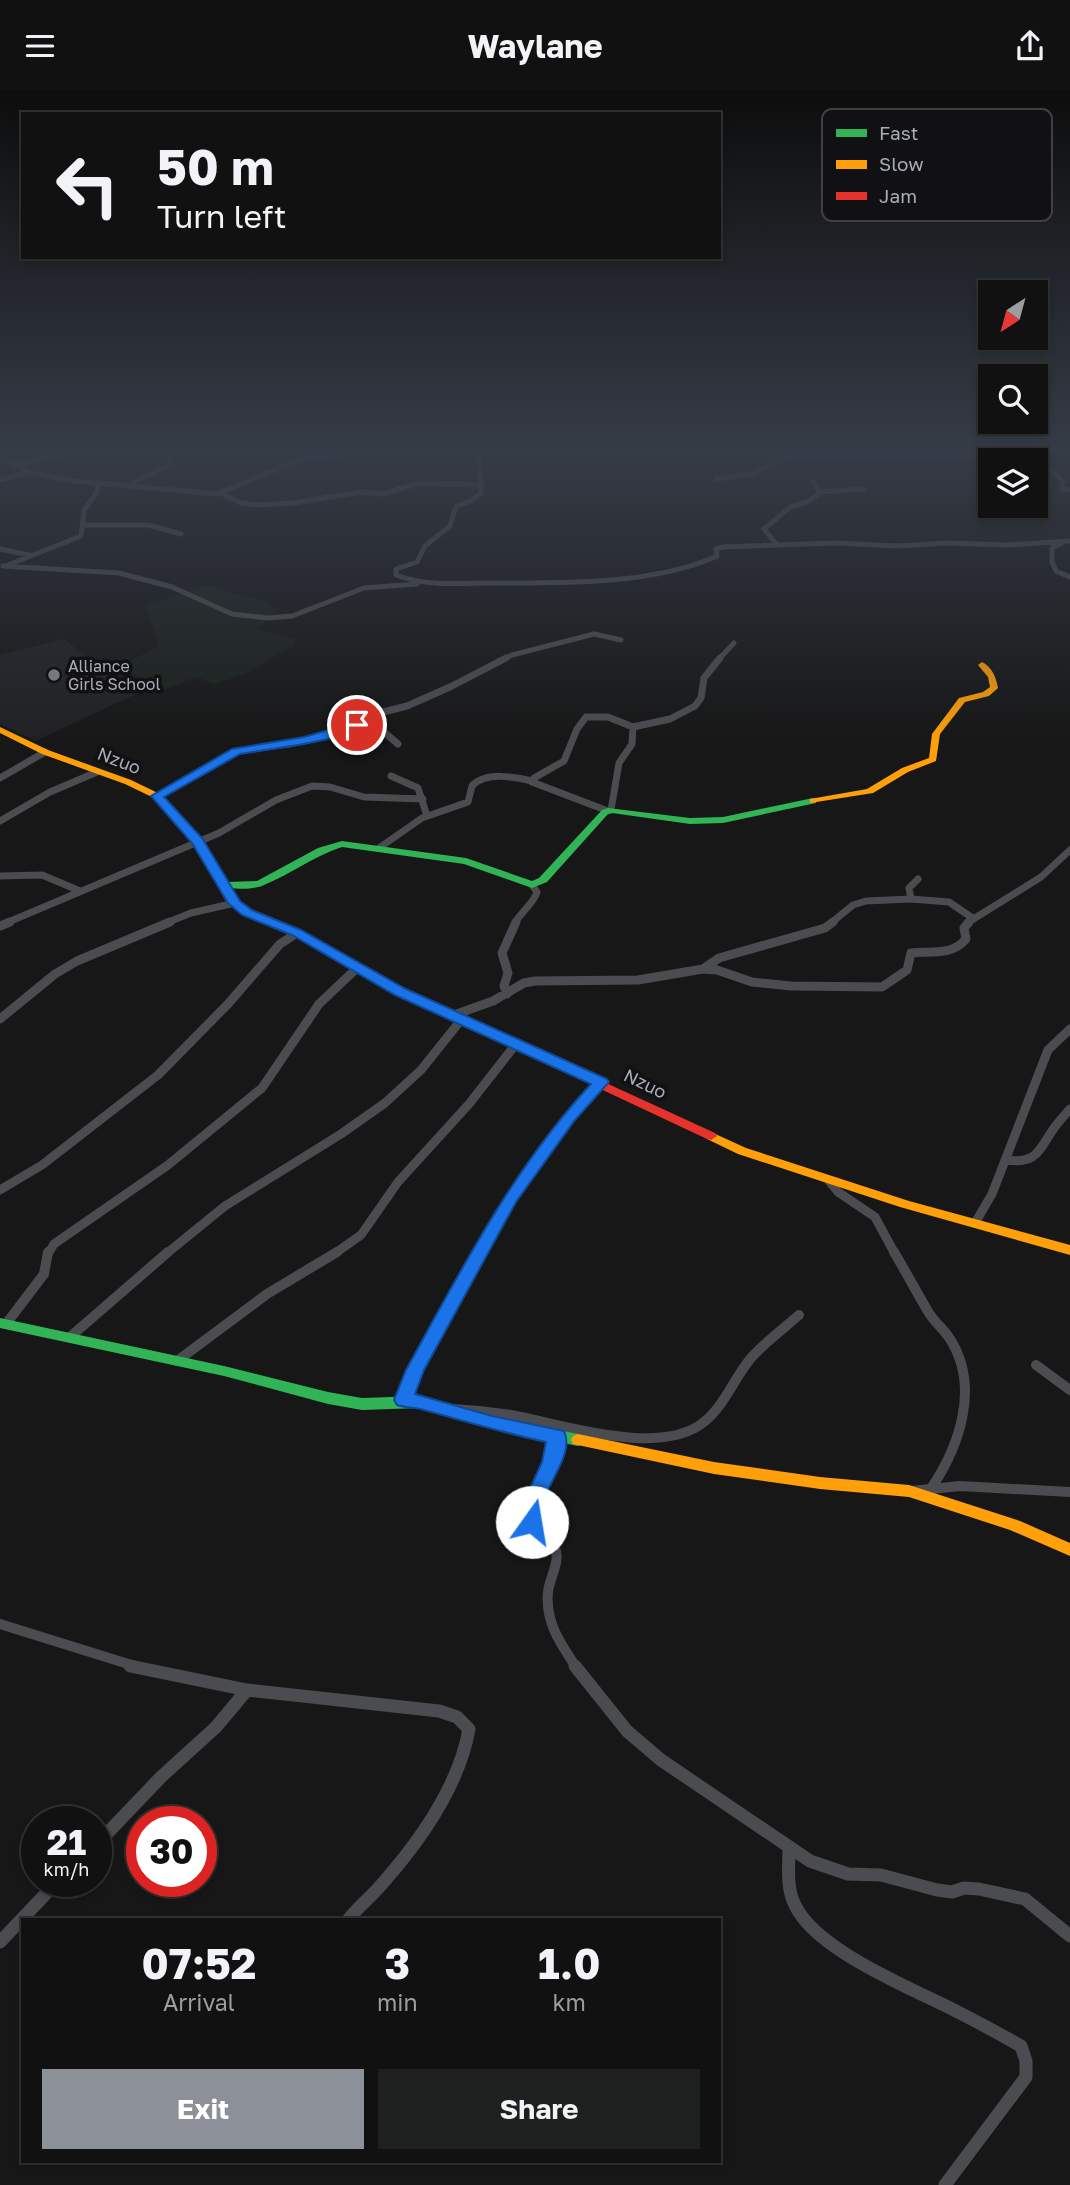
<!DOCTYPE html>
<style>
:root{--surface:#111;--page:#1e1f1f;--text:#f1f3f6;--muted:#9c9d9f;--line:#303131;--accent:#8c9099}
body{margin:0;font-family:"Golos Text",sans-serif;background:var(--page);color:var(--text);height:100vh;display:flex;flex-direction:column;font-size:26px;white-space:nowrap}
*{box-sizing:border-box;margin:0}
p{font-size:23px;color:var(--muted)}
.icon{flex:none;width:38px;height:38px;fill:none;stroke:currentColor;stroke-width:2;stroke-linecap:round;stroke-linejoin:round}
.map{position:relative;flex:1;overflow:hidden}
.sheet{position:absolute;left:21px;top:1827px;width:700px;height:245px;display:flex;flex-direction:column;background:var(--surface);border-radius:0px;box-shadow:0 4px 10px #0003,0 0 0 2px var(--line)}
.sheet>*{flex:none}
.hud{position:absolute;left:21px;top:21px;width:700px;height:147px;border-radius:0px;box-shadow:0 4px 10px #0003,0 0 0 2px var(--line);background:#111;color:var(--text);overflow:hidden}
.needle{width:46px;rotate:216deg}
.fabs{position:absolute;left:978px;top:189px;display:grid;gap:14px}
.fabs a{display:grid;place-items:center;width:70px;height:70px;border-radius:0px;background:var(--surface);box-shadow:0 4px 10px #0003,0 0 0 2px var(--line);font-size:35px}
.speed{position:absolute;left:21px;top:1715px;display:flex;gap:14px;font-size:35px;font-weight:700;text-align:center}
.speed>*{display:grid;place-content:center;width:91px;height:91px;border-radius:50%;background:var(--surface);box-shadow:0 4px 10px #0003,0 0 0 2px var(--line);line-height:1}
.speed small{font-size:18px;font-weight:400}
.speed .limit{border:10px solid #d22;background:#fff;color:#111}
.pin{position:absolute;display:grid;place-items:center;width:60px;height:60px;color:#fff;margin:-30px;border:4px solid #fff;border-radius:50%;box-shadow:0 2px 7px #0007}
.me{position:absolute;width:77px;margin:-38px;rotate:13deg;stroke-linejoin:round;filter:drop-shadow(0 0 5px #0008)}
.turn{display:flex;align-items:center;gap:24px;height:147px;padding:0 21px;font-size:32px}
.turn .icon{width:91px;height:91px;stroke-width:2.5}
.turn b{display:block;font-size:49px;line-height:60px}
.eta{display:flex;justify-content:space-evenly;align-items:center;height:119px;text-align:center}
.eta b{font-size:42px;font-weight:700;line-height:49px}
.button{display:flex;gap:14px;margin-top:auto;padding:14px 21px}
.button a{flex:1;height:80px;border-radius:0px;background:var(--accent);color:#fff;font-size:28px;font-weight:700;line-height:80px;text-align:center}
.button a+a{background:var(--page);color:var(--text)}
header{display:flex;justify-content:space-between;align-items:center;height:91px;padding:0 21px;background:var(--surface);font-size:32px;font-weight:700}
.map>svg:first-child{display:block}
</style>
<header><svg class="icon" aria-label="menu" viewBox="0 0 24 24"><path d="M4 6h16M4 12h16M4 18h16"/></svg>Waylane<svg class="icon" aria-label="share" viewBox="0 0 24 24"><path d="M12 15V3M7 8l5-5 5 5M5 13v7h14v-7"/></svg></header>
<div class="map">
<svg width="1070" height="2094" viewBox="0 0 1070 2094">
<rect width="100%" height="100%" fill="#171717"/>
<path fill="#212124" d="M64 548 134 604 35 650 0 633V564Z"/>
<path fill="#1b211c" d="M208 494 267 512 278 519 258 538 295 548V554L244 583 215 593 196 586 161 600 122 575 159 554 145 515Z"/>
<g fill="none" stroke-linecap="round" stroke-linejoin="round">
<path stroke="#4b4c50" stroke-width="5" d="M479 358 481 402 471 410 456 415 450 435 425 455 417 471 396 478V484C428 496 459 492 492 492 562 492 653 494 717 465L716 458 723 456 835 452 898 455 947 452 1008 454 1070 450
M0 366 28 381 75 390 217 403 299 369 395 358
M15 374 85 358
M1036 376 1054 382 1063 390 1062 398 1070 399
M716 388 752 383 784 368 801 365H963L996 369
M0 389 28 381
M129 394 167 375 175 358
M820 401 863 398
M221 402 241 412 258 414 293 412 361 401 382 403 420 392 482 394
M84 434H148L181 443
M1062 452 1052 457V471L1056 480 1070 486
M777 454 764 438 790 416 809 410 820 402 813 391
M0 458 29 464
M8 474 81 445 84 419 97 401 98 392
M3 475 119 482 172 496 232 523 268 527 292 525 364 497 417 493
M502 569 512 564 594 543 621 549
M718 569 734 552"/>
<path stroke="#4b4c50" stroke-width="7" d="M357 634 385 642 398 653
M633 636 670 628 695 615 701 607 704 587 720 567
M391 685 418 697 427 725
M0 687 45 661
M157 705 237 660 289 653 347 639 379 622 407 615 450 596 506 567
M608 720 532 691 534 687 564 670 577 638 586 626H608L633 636 632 653 619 672 611 719
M0 730 50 701 97 681
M379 757 422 727 468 711 472 695C486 680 514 686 532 690
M0 785 42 784 80 800
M911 808 909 797 918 788
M6 832 219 742 276 709 312 695 330 696 364 706 423 708
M166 832 191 822 235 812
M515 832C521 821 534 812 537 801L532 794
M831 832 853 814 866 810 911 808 949 811 974 828
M967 832 1041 786 1070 759"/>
<path stroke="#4b4c50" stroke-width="9" d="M0 835 10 831
M703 878 719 867 825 837 833 831
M507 903 504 895 508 882 502 862 516 831
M451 925 493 910 524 892 535 890 638 889 703 878 717 879 752 891 791 895 882 896 907 879 911 862C931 860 952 865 966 848L964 837 969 831
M0 928 55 883 77 870 170 831
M1006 1069C1036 1073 1038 1061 1052 1040 1057 1032 1064 1025 1070 1018
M829 1090 838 1101 875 1126 895 1163
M0 1099 42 1074 158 984 228 913 280 853 297 842
M975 1132 992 1103 1048 959 1070 938
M48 1163 54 1153 168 1074 262 997 319 913 357 877
M166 1163 225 1115 341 1043 385 1012 421 979 461 929
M334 1163 361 1144 398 1091 469 1013 516 953
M479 1163C514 1101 553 1043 601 991"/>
<path stroke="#4b4c50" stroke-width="10" d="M894 1161C906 1181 917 1202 929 1222 935 1232 944 1238 950 1248 980 1295 960 1354 932 1396
M6 1233 44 1183 48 1161
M70 1246 168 1161
M177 1270 267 1203 337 1161
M1036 1274 1070 1299
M403 1309 415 1279 480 1161
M453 1318C473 1319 492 1321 511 1324 562 1333 660 1367 704 1331 725 1314 734 1287 751 1267 765 1251 783 1238 799 1224
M557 1346 552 1371 529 1422C534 1437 548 1444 555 1457 561 1470 549 1488 548 1501 545 1531 560 1552 576 1576
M911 1400 960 1395 1070 1401
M0 1533 138 1576"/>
<path stroke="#4b4c50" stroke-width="13" d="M130 1575 247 1599 439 1620 457 1626 469 1638C459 1695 420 1750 382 1793 371 1806 358 1816 348 1829
M575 1575 627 1640 661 1669 810 1770 848 1783 881 1784 937 1799 952 1801 964 1797 979 1798 1025 1808 1070 1845
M96 1754 161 1686 216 1636 247 1599
M789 1756C789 1775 786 1797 795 1814 815 1858 908 1896 950 1917 974 1929 998 1942 1021 1955L1026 1970V1986L945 2094
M0 1851 58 1790"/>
<path fill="#30b455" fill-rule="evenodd" d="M813 707 816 708V712L723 732 690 733 612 722 608 723 547 791 532 797 464 773 342 756C314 765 291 783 264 794 254 799 230 799 222 794L227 791 257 790 318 757 342 750 466 767 532 790 539 787 602 719 608 717 690 727 723 726Z
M0 1227 224 1275 328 1301 362 1307 420 1305 492 1326 578 1343 583 1345 585 1349 583 1353 578 1355 492 1338 420 1317 362 1319 328 1313 224 1285 0 1237Z"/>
<path fill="#ff9f0a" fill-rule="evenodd" d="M982 571C992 576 996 586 998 597L989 605 965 611 940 643 936 670 908 681 873 702 810 712V708L867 698 902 677 929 667 932 643 959 607 983 601 990 596 988 586 978 574Z
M0 636 48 659 131 689 160 703 201 748 239 810 251 819 301 840 405 899 464 927 458 930 454 929 397 903 293 844 243 823 230 812 194 751 154 707 125 693 42 663 0 642Z
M711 1041 746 1057 909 1110 1070 1154V1164L900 1116 738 1063 707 1048 705 1045Z
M578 1343 714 1371 820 1386 909 1394 1020 1430 1070 1452V1465L1010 1439 909 1406 820 1398 714 1383 573 1353 571 1349 573 1345Z"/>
<path fill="#e5322d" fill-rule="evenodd" d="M458 924 715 1042 717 1045 711 1049 707 1048 454 929 452 927 454 925Z"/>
</g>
<linearGradient id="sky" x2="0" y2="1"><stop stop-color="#0d0d0d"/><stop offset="0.55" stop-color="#363c47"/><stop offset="1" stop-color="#363c47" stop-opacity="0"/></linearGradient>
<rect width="1070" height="651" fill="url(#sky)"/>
<path fill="#1a73e8" stroke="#114b97" stroke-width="2" d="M357 631 362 634 361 637 342 645 304 653 240 663 164 706 202 747 240 810 252 819 301 839 406 898 607 988 609 991 575 1029 516 1111 424 1279 415 1303 492 1325 564 1340C577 1367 534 1403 542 1431L539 1436 532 1439 525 1436 519 1422 542 1371 546 1351C504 1342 465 1330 424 1319 415 1316 405 1317 397 1314L394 1309 406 1279C461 1179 513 1077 591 993L395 904 292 844 242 824 228 812 192 752 151 705 232 658 304 646Z"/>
<circle fill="#757880" stroke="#111113" stroke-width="2.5" cx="54" cy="584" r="7"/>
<g text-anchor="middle" stroke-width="7" stroke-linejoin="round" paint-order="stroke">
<g font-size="16" fill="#a8adb8" stroke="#111113" text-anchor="start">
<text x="68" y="581">Alliance<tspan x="68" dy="18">Girls School</tspan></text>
</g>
<g font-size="18" fill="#a8adb8" stroke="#111113">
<text transform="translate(119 670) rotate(21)" y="6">Nzuo</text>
<text transform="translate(645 993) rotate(26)" y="6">Nzuo</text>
</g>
</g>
<rect x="822" y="18" width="230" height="112" rx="10" fill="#111113" stroke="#3e4045" stroke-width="2"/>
<rect x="836" y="38" width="31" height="8" fill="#30b455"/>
<rect x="836" y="69" width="31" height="9" fill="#ff9f0a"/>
<rect x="836" y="101" width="31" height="8" fill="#e5322d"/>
<g font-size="19" fill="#a8adb8">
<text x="879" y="49">Fast</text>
<text x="879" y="80">Slow</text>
<text x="879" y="112">Jam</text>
</g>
</svg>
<div class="fabs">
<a><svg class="needle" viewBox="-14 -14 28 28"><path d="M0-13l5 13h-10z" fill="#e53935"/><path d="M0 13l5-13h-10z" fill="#9c9d9f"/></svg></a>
<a><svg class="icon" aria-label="search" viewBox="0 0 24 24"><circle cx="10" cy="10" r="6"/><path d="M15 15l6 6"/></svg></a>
<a><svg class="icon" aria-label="layers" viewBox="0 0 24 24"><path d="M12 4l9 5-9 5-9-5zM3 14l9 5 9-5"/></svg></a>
</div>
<div class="speed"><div>21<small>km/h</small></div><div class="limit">30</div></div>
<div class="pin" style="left:357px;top:634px;background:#d93025"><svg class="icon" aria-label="arrive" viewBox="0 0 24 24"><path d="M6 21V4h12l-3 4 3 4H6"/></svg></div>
<svg class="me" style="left:532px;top:1431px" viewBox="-20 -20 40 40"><circle r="19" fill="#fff"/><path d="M0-13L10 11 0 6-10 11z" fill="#1a73e8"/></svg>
<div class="hud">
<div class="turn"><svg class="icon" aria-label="left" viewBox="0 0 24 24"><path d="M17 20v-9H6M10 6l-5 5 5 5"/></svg><div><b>50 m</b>Turn left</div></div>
</div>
<section class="sheet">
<div class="eta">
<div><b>07:52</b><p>Arrival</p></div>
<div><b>3</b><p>min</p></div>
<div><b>1.0</b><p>km</p></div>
</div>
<div class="button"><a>Exit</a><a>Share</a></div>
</section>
</div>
